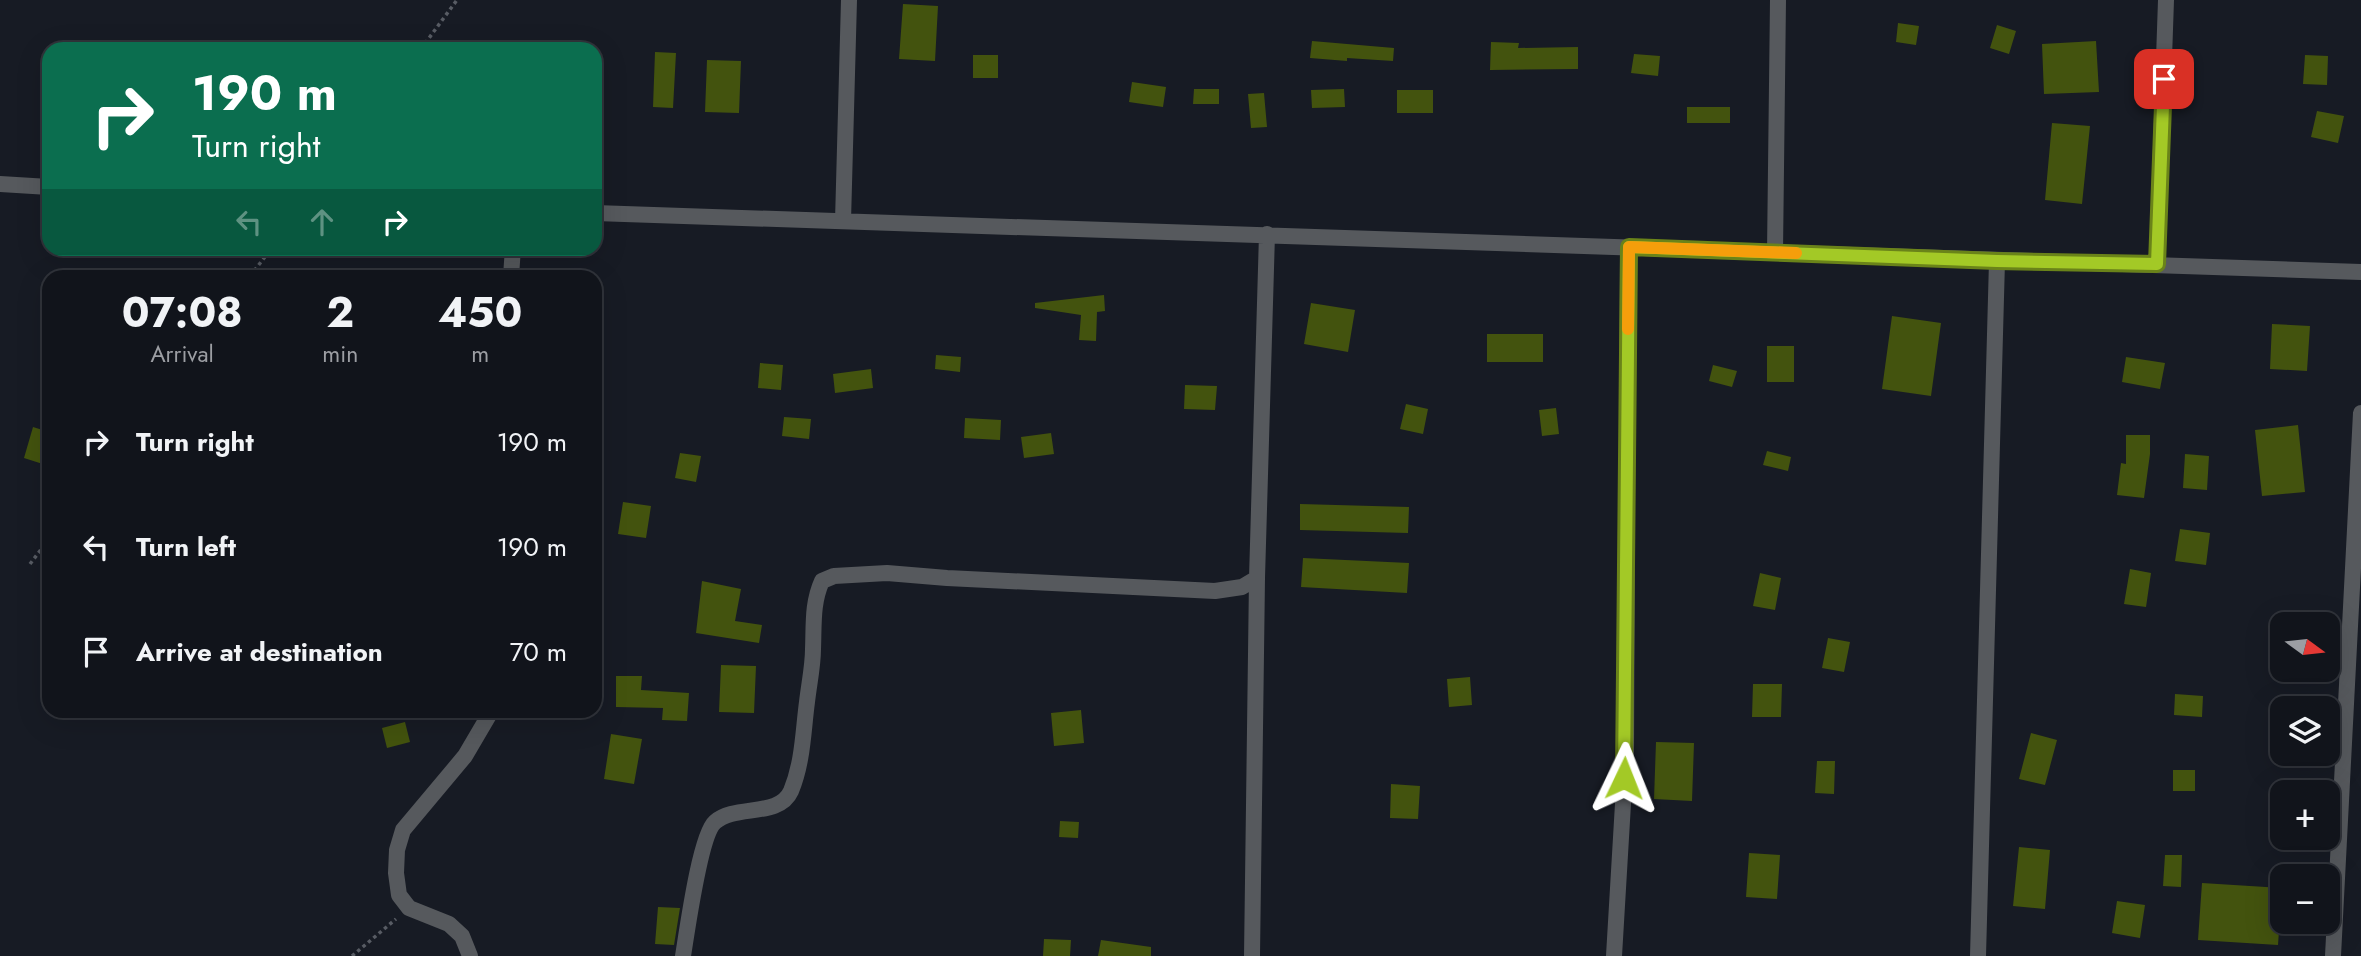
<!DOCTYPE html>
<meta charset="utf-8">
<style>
:root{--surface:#11141b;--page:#1e2128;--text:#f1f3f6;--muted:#9c9ea3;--line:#30333a}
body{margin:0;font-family:Jost,sans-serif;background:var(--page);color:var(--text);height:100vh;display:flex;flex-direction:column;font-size:26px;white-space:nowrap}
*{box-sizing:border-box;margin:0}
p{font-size:23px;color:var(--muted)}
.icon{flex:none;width:38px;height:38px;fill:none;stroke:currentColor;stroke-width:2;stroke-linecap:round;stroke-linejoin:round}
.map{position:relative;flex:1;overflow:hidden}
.side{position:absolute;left:42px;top:270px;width:560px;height:448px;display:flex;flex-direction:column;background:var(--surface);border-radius:21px;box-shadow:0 7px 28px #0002,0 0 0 2px var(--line)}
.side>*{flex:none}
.guide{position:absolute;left:42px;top:42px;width:560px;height:214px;border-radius:21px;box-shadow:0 7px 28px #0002,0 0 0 2px var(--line);background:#0b6e4f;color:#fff;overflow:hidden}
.needle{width:46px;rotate:105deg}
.controls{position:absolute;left:2270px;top:612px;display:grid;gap:14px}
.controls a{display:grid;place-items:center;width:70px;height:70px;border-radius:14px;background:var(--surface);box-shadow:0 7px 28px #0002,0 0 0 2px var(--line);font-size:35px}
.pin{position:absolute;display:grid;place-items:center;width:60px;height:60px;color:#fff;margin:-30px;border-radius:14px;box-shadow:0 4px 10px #0006}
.me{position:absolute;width:77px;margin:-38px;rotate:2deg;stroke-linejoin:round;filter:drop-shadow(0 0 5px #0008)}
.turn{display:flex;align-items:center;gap:24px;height:147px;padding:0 35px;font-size:32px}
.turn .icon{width:91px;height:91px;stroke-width:2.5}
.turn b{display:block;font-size:49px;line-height:60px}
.lanes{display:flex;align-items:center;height:66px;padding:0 35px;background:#0003;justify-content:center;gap:35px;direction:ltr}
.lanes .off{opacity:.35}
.eta{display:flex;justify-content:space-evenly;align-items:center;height:119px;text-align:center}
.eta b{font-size:42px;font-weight:700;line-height:49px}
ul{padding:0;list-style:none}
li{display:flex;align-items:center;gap:21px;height:105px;padding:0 35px}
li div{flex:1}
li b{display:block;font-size:26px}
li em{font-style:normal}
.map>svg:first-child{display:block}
</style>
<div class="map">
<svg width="2361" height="956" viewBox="0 0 2361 956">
<rect width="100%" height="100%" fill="#171b24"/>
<path fill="#43530e" d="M903 4 938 6 935 61 899 59Z
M1898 23 1919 26 1916 45 1896 42Z
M1997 25 2016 31 2009 54 1990 48Z
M1312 41 1394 48 1393 61 1347 58V61L1310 58Z
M2096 41 2099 92 2044 94 2042 44Z
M1491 42 1519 43 1518 48 1578 47V69L1490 70Z
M655 52 676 53 673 108 653 107Z
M1634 54 1660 56 1658 76 1631 73Z
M973 55H998V78H973Z
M2305 55 2328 56 2327 85 2303 84Z
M707 60 741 61 739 113 705 112Z
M1132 82 1166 87 1163 107 1129 102Z
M1194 89H1219V104H1193Z
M1344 89 1345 107 1312 108 1311 90Z
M1397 90H1433V113H1397Z
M1264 93 1267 127 1251 128 1248 94Z
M1687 107H1730V123H1687Z
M2317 111 2344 116 2338 143 2311 137Z
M2052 123 2090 126 2082 204 2045 200Z
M1104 295 1105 311 1097 312 1096 341 1079 340 1081 315 1035 308V303Z
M1311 303 1355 310 1348 352 1304 344Z
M1892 316 1941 323 1931 396 1882 389Z
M2272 324 2310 326 2307 371 2270 369Z
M1487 334H1543V362H1487Z
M1767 346H1794V382H1767Z
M936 355 961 357 960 372 935 369Z
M2126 357 2165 363 2160 389 2122 382Z
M760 363 783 365 781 390 758 388Z
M1713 365 1737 371 1732 387 1709 381Z
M871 369 873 388 835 393 833 374Z
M1185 385 1217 386 1215 410 1184 409Z
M1406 404 1428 409 1423 434 1400 429Z
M1556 408 1559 434 1542 436 1539 410Z
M784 417 811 419 809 439 782 436Z
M965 418 1001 420 1000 440 964 438Z
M2298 425 2305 492 2262 496 2255 430Z
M33 427 49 432V466L24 458Z
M1051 433 1054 454 1024 458 1021 437Z
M2126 435H2150V454L2144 498 2117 495 2121 463 2126 464Z
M1767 451 1791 457 1788 471 1763 465Z
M680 453 701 456 696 482 675 478Z
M2185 454 2209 456 2207 490 2183 488Z
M623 502 651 506 646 538 618 534Z
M1300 504 1409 507 1408 533 1300 530Z
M2180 529 2210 533 2206 565 2175 561Z
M1303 558 1409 563 1407 593 1301 587Z
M2130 569 2151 573 2146 607 2124 604Z
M1760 573 1781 578 1775 610 1753 606Z
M702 581 741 589 735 621 762 625 759 643 696 633Z
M1828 638 1850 642 1844 672 1822 668Z
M721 665 756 666 754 713 719 712Z
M616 676H642L641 690 689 693 687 721 662 720 663 708 616 707Z
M1470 677 1472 705 1449 707 1447 679Z
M1753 684H1782L1781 717H1752Z
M2175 694 2203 696 2202 717 2174 715Z
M1081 710 1084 743 1054 746 1051 713Z
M405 722 410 742 387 748 382 728Z
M2031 733 2057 740 2045 785 2019 779Z
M611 734 642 739 634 784 604 779Z
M1656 742 1694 743 1692 801 1654 799Z
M1817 761H1835L1834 794 1815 793Z
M2173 770H2195V791H2173Z
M1391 784 1420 786 1418 819 1390 818Z
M1060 821 1079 822 1078 838 1059 837Z
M2019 847 2050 850 2045 909 2013 906Z
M1749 853 1780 855 1777 899 1746 897Z
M2165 855H2182L2181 887 2163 886Z
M2202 883 2282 888 2278 945 2198 940Z
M2117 901 2145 905 2140 938 2112 933Z
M658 907 680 908 674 945 655 944Z
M1044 939 1071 940 1070 956H1043Z
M1101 940 1151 947V956H1098Z"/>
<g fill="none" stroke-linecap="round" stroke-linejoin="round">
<path stroke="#585c64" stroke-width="3.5" stroke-dasharray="3.5 3.5" stroke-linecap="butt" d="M421 49 457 0
M250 276 272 248
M30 564 49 539
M352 956 396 919"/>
<path stroke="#56595d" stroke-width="16" d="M0 184 49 187
M595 213 2361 272
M843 221 849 0
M1775 252 1778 0
M2157 264 2166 0
M511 276 513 248
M470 956 462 936 449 924 409 908 399 895 396 873 397 850 403 830 465 756 492 710
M683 956C687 932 700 835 715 822 735 804 779 818 791 791 803 762 803 732 807 702 809 684 813 666 813 649 814 625 812 603 822 581L834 576 887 573 947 578 1215 591 1242 587 1257 578
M1252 956 1257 578 1267 234
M1614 956 1626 753 1628 247
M1978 956 1997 261
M2333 956 2361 413"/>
</g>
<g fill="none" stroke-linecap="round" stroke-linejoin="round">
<g stroke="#6a8319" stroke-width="18">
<path id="route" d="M1624 778 1629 247 1997 261 2157 264 2164 79"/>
</g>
<use href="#route" stroke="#a3c926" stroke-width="12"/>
<path stroke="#f59e0b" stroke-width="12" d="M1628 329 1629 247 1796 253"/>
</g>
</svg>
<div class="controls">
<a><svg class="needle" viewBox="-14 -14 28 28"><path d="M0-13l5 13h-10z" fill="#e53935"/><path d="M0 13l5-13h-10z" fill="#9c9ea3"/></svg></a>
<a><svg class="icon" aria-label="layers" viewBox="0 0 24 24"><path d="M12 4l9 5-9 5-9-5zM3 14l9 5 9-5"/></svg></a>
<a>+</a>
<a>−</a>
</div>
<div class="pin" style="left:2164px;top:79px;background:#d93025"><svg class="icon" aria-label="arrive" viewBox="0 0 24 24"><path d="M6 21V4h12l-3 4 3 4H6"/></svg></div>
<svg class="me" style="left:1624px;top:778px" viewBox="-20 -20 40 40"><path d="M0-17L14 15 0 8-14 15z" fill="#a3c926" stroke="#fff" stroke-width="4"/></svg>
<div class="guide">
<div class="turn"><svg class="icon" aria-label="right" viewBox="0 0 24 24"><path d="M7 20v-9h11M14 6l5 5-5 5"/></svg><div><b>190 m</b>Turn right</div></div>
<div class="lanes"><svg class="icon off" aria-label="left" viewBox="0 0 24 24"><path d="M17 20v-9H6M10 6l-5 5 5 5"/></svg><svg class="icon off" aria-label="ahead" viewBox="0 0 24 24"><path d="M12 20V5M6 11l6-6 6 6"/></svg><svg class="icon" aria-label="right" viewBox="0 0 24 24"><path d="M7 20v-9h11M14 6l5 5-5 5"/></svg></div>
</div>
<section class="side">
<div class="eta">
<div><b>07:08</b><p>Arrival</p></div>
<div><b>2</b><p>min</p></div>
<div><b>450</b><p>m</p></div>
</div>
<ul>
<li><svg class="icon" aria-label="right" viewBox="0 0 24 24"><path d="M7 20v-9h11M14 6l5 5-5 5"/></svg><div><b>Turn right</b></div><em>190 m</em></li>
<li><svg class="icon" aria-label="left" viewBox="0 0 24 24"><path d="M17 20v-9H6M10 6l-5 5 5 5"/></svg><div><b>Turn left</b></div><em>190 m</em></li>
<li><svg class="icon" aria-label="arrive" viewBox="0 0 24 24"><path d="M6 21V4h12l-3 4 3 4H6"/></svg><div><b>Arrive at destination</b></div><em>70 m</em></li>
</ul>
</section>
</div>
